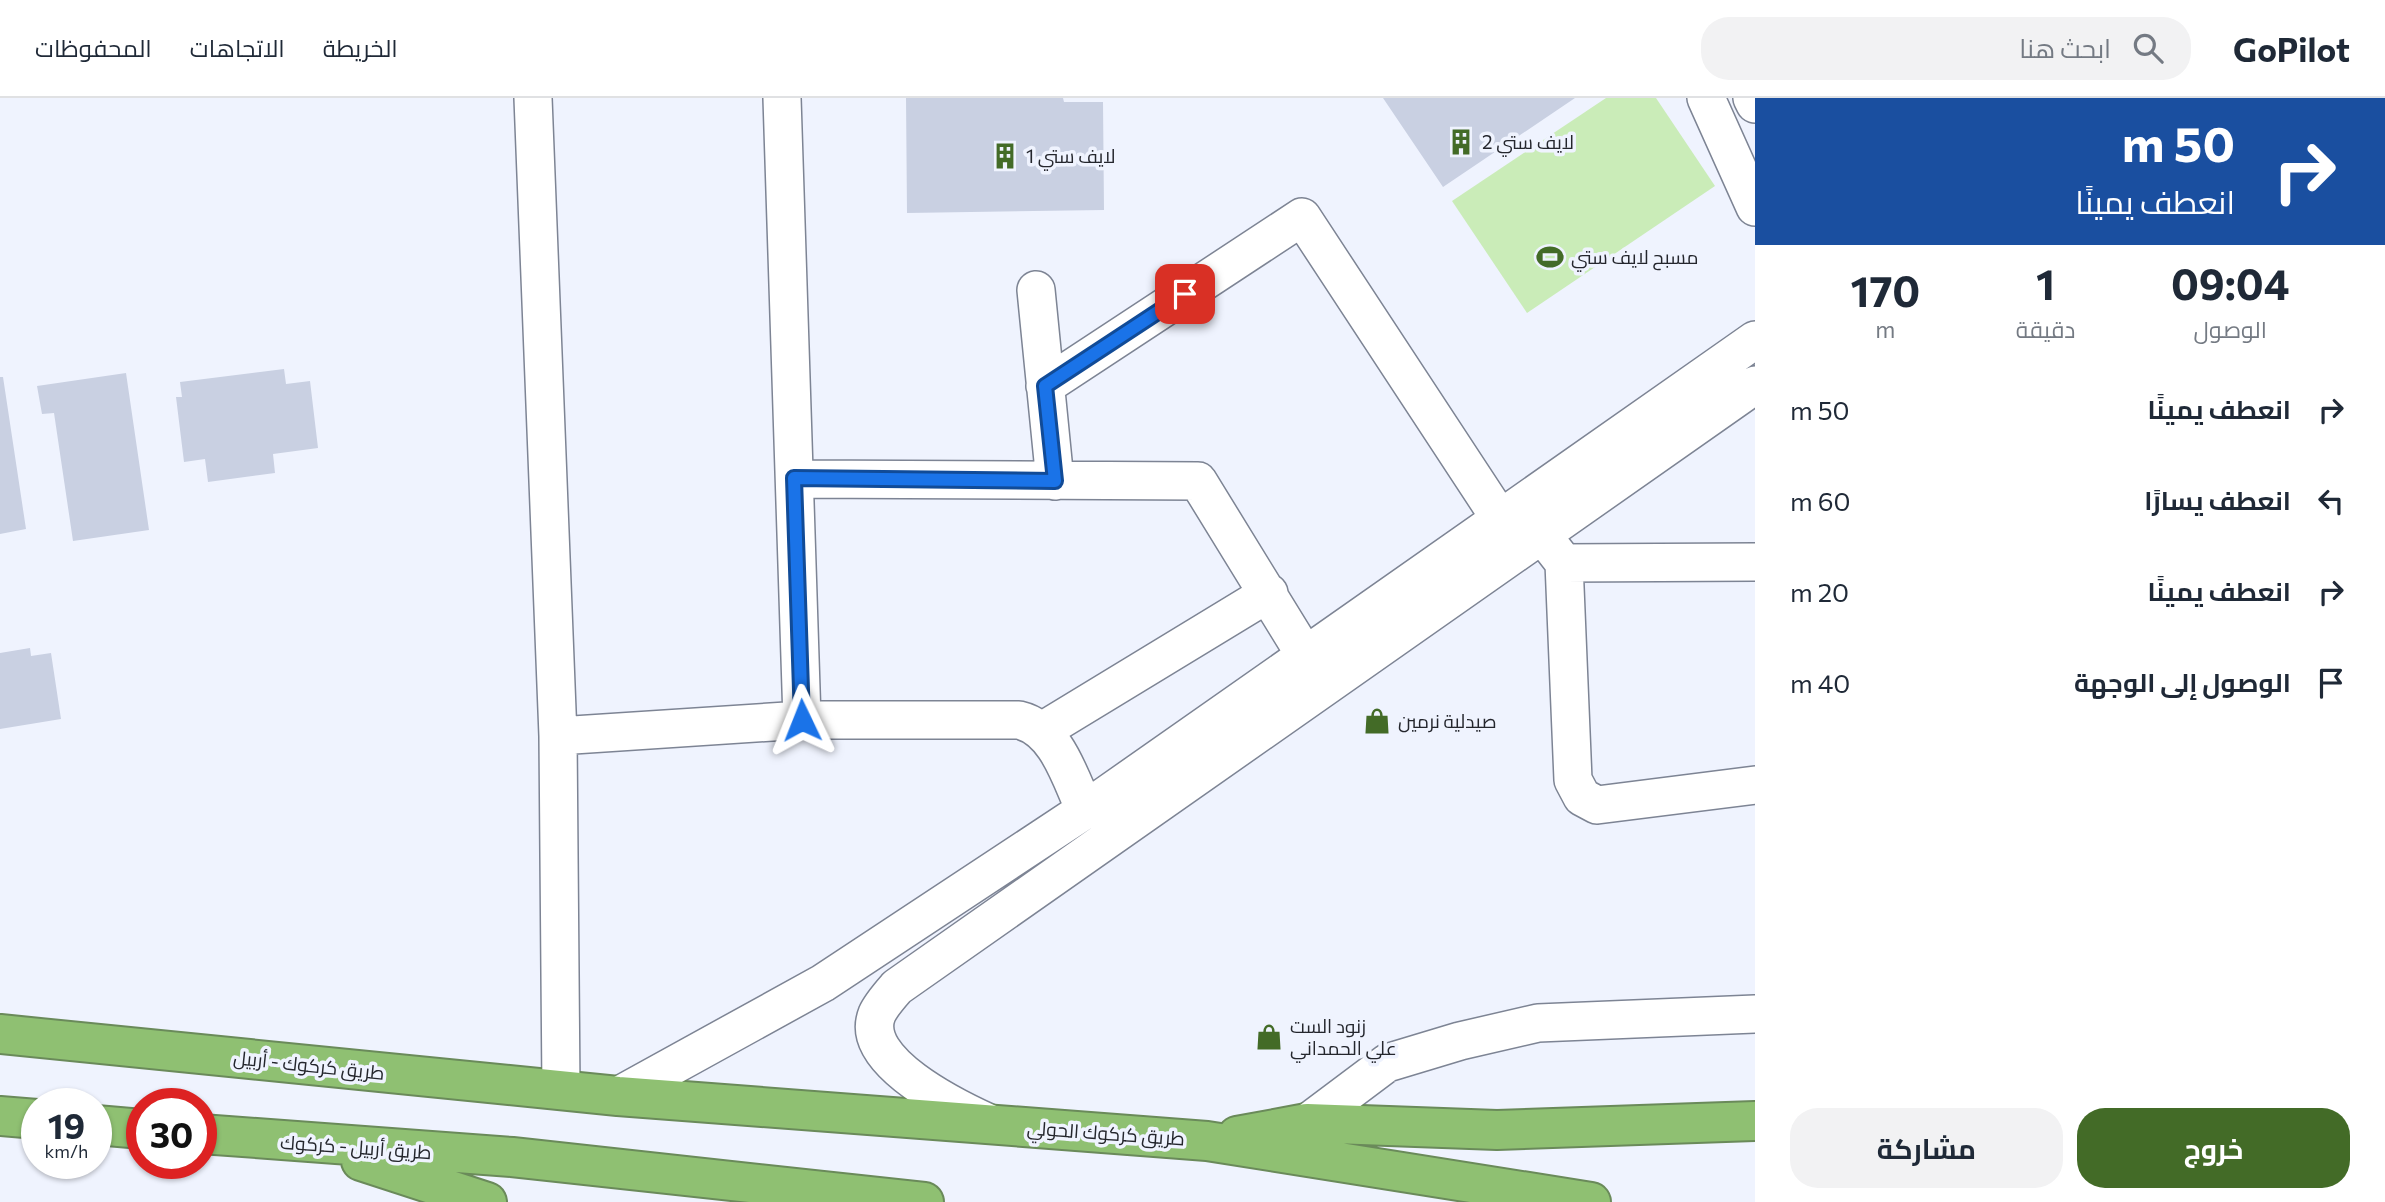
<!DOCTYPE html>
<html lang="ar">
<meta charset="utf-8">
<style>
:root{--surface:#fff;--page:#f2f2f3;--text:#1f2937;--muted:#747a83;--line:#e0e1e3;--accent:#436b27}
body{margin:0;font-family:Commissioner,Cairo,sans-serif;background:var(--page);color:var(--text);direction:rtl;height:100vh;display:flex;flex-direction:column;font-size:26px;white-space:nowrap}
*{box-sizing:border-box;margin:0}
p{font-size:23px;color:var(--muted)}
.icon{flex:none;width:38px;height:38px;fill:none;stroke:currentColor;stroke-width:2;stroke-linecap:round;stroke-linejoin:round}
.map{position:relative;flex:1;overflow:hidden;direction:ltr}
.sheet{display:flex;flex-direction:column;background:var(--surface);width:630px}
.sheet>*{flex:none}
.hud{background:#1a4fa0;color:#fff;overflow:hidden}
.speed{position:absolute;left:21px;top:990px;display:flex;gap:14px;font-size:35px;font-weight:700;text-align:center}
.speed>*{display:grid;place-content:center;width:91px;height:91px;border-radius:50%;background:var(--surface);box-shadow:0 2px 5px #0004;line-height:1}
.speed small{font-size:18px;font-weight:400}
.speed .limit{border:10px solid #d22;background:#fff;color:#111}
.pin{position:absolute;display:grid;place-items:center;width:60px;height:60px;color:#fff;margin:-30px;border-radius:14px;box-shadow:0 4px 10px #0006}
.me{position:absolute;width:77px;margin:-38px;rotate:358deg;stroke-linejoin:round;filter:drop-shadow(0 0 5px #0008)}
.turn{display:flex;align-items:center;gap:24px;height:147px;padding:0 35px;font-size:32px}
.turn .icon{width:91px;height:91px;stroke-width:2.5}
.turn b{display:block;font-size:49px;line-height:60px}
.eta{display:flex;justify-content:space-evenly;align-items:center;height:119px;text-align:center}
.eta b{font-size:42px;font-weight:700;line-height:49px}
.button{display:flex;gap:14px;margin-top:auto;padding:14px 35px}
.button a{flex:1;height:80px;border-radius:28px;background:var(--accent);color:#fff;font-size:28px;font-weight:700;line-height:80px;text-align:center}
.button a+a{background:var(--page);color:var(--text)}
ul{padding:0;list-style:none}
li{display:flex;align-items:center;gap:21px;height:91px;padding:0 35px}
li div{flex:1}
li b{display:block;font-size:26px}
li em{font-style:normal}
header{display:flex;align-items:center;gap:42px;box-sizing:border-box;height:98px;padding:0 35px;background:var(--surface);border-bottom:2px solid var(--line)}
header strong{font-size:33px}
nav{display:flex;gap:38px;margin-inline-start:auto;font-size:24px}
.search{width:490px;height:63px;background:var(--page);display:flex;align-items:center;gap:18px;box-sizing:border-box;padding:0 24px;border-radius:28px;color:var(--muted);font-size:26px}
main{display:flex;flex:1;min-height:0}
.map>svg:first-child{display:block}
</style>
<header>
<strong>GoPilot</strong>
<div class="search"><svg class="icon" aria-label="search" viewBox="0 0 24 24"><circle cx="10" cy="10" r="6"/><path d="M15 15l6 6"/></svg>ابحث هنا</div>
<nav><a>الخريطة</a><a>الاتجاهات</a><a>المحفوظات</a></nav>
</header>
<main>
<section class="sheet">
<div class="hud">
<div class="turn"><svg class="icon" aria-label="right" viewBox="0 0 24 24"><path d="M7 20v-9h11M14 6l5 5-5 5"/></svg><div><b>50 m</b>انعطف يمينًا</div></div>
</div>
<div class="eta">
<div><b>09:04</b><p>الوصول</p></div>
<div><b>1</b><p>دقيقة</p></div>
<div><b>170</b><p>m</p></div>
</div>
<ul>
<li><svg class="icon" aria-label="right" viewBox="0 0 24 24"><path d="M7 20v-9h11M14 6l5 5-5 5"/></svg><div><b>انعطف يمينًا</b></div><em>50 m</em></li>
<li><svg class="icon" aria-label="left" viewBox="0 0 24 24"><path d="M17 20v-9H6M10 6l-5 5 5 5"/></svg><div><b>انعطف يسارًا</b></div><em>60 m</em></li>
<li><svg class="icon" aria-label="right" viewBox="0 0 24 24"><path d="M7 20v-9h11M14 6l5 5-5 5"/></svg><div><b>انعطف يمينًا</b></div><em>20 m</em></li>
<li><svg class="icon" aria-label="arrive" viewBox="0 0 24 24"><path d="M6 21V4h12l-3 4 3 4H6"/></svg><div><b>الوصول إلى الوجهة</b></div><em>40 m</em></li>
</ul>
<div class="button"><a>خروج</a><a>مشاركة</a></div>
</section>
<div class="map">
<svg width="1755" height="1104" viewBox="0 0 1755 1104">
<rect width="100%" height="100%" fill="#eff3fe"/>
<path fill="#caecb8" d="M1606 0H1656L1715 88 1527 215 1452 103Z"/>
<path fill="#c9d0e2" d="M906 0H1063L1064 4H1103L1104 112 907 115Z
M1383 0H1575L1443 89Z
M284 271 286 286 310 283 318 350 273 356 275 375 208 384 205 361 184 364 176 299H182L180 284Z
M126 275 149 432 73 443 54 315 42 316 37 288Z
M0 279H3L26 431 0 436Z
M30 550 31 558 51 555 61 621 0 631V555Z"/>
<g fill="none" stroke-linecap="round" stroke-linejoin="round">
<g stroke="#7d8494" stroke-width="40">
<path id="minor" d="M533 0 558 638 561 992
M782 0 802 622
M1706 0 1755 109
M1752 0 1755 6
M1036 192 1055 383
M1045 288 1302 119 1499 419
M795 381 1198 383 1305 557
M1543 438 1564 465 1573 682 1582 699 1597 707 1755 687
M1564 465 1755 464
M1042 633 1269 495
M558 638 802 622H1019C1057 631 1070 680 1085 712
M618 998 823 885 1085 712 1755 242
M989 1025C956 1010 858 963 877 916 881 907 890 897 897 889L1755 287
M1307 1025 1387 965 1460 943 1538 925 1755 916"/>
</g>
<g stroke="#6a8a5a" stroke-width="42">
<path id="highway" d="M0 936 618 998 1207 1043 1591 1104
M0 1018 37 1021
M96 1027 142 1031
M201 1036 512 1059 924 1104
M1237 1038 1307 1025 1497 1032 1755 1023
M361 1063 487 1104"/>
</g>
<use href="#minor" stroke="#fff" stroke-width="37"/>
<use href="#highway" stroke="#8fc072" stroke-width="38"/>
</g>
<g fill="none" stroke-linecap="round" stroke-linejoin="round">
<g stroke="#114b97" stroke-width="18">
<path id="route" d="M802 622 794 380 1055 383 1045 288 1185 196"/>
</g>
<use href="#route" stroke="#1a73e8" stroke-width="12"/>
</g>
<defs>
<g id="building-bare" transform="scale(2.1)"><path d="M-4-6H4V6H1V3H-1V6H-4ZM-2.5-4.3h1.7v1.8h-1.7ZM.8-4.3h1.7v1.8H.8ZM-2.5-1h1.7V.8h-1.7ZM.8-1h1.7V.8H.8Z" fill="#436b27" stroke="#eff3fe" stroke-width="2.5" paint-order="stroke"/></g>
<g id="stadium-bare" transform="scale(2.1)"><path d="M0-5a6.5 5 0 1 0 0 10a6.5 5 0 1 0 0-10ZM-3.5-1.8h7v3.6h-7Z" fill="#436b27" stroke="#eff3fe" stroke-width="2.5" paint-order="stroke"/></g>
<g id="shop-bare" transform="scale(2.1)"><path d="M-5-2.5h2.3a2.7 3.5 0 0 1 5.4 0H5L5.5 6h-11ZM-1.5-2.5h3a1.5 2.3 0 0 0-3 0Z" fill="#436b27" stroke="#eff3fe" stroke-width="2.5" paint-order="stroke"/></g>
</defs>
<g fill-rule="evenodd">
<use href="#building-bare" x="1461" y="44"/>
<use href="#building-bare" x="1005" y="58"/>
<use href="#stadium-bare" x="1550" y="159"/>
<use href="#shop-bare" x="1377" y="623"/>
<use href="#shop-bare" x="1269" y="939"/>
</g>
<g text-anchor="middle" stroke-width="7" stroke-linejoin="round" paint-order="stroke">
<g font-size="19" fill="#24262d" stroke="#eff3fe" text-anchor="start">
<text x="1482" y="51">لايف ستي 2</text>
<text x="1026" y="65">لايف ستي 1</text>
<text x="1571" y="166">مسبح لايف ستي</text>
<text x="1398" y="630">صيدلية نرمين</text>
<text x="1290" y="935">زنود الست<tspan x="1290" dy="22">علي الحمداني</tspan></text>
</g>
<g font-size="19" fill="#24262d" stroke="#eff3fe">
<text transform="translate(309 967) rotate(6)" y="7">طريق كركوك - أربيل</text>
<text transform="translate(1106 1035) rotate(4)" y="7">طريق كركوك الحولي</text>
<text transform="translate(356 1049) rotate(4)" y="7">طريق أربيل - كركوك</text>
</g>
</g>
</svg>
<div class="speed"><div>19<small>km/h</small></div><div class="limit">30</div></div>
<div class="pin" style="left:1185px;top:196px;background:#d93025"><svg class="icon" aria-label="arrive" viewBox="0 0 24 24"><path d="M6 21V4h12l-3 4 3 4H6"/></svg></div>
<svg class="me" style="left:802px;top:622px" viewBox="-20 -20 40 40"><path d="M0-17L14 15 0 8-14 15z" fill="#1a73e8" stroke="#fff" stroke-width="4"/></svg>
</div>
</main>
